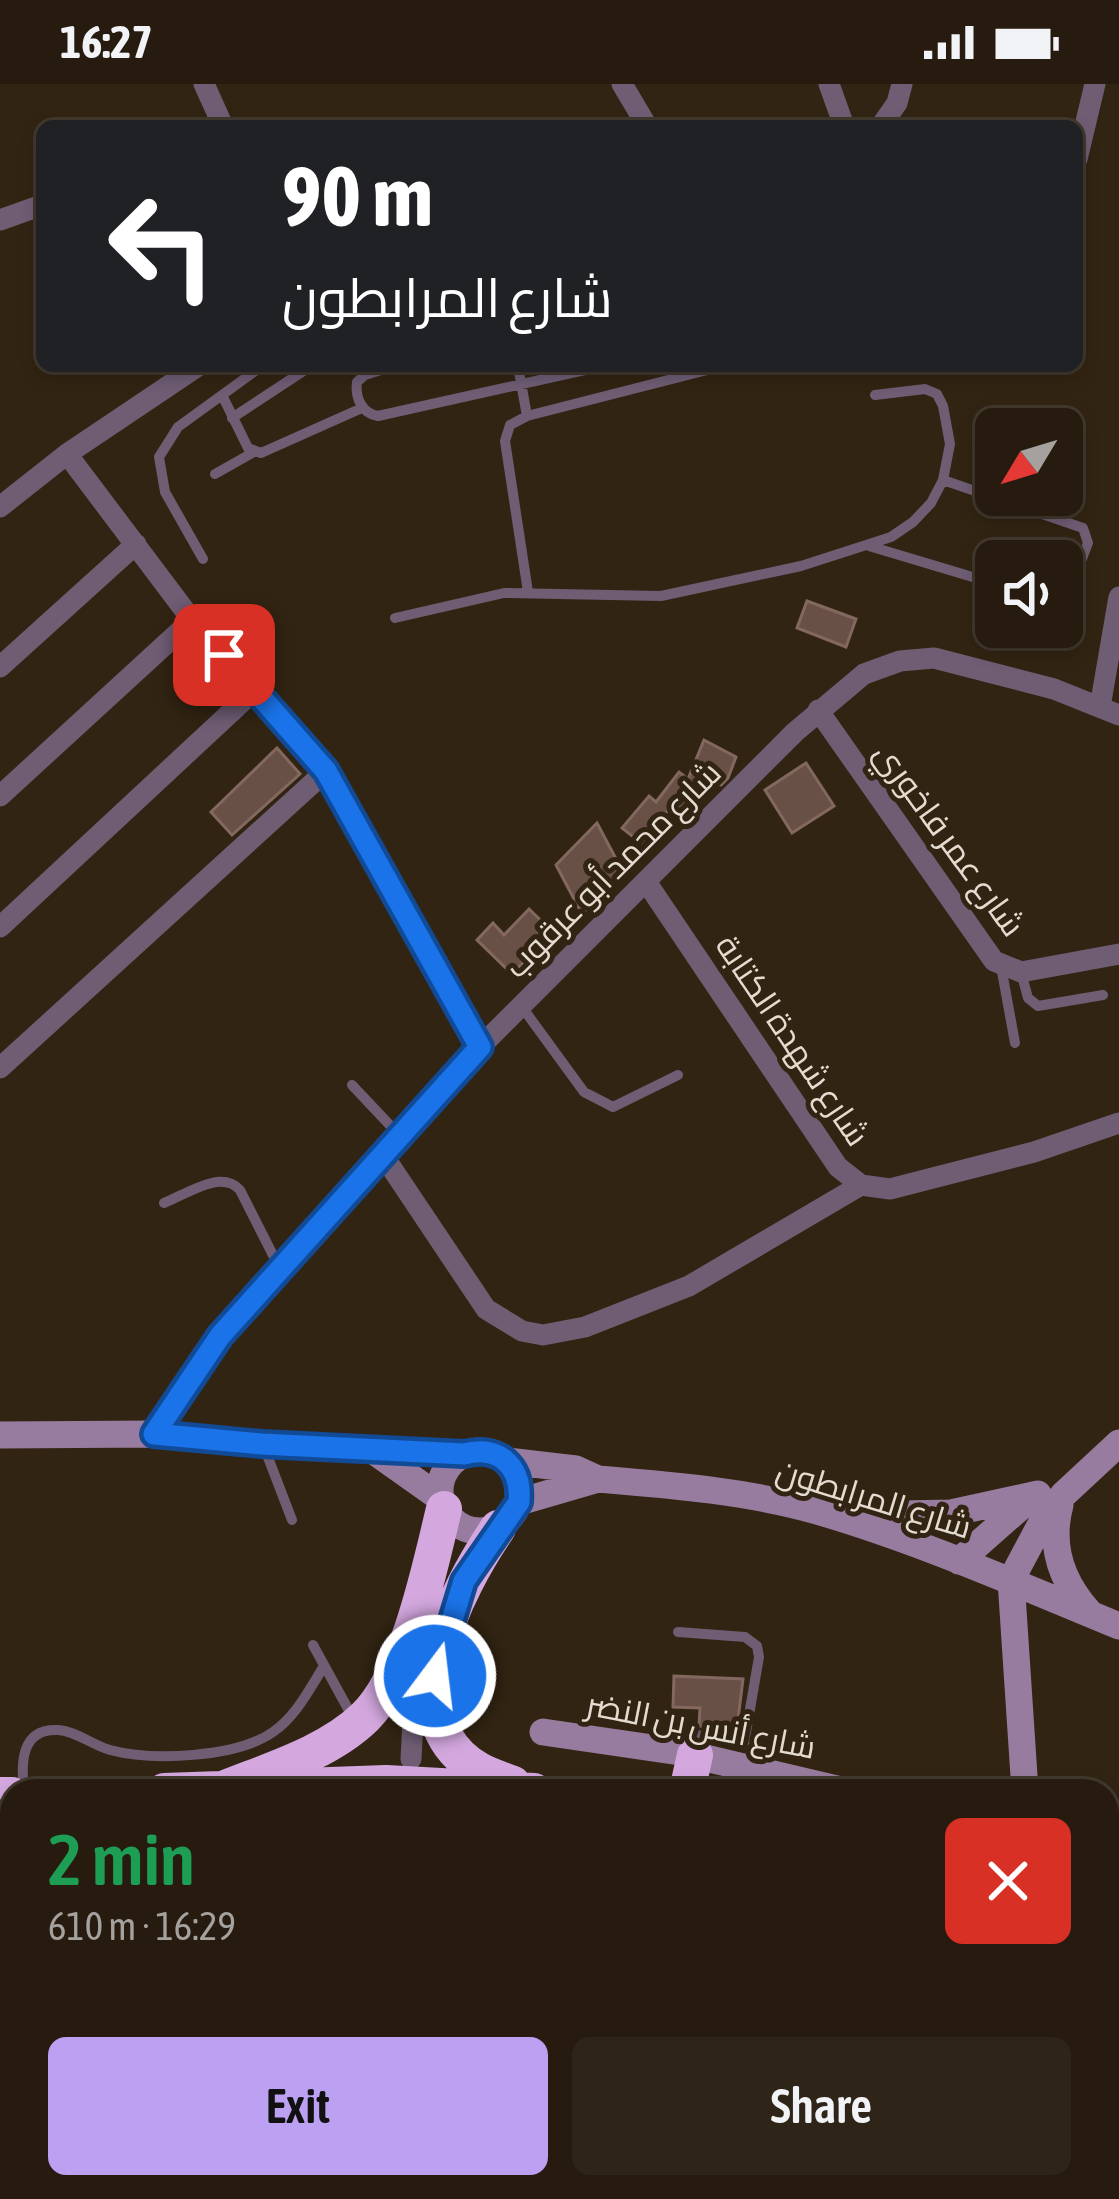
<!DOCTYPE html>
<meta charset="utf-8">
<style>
:root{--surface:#261b0e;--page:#2e2417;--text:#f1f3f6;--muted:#a4a19e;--line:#42392e;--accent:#bca0f2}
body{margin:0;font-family:"Asap Condensed",Cairo,sans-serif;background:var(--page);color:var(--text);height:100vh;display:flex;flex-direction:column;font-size:45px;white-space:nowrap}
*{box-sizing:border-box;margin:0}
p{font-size:39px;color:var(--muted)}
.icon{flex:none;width:66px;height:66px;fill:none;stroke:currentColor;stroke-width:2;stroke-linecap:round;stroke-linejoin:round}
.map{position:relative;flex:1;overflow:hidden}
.drawer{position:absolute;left:0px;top:1695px;width:1119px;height:420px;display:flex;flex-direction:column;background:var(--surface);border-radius:36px 36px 0 0;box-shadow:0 6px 18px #0003,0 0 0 3px var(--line)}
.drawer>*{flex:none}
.banner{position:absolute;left:36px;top:36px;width:1047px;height:252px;border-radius:18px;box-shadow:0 6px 18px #0003,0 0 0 3px var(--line);background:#202124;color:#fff;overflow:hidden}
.needle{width:78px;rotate:232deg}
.controls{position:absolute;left:975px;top:324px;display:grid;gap:24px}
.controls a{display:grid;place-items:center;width:108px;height:108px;border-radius:18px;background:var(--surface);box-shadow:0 6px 18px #0003,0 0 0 3px var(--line);font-size:60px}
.pin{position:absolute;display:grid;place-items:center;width:102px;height:102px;color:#fff;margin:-51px;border-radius:24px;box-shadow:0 6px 18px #0006}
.me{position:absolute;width:132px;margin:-66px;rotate:15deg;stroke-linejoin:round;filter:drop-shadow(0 0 9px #0008)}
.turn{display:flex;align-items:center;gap:42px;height:252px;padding:0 48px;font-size:54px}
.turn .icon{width:156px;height:156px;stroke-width:2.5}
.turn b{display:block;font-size:84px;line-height:102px}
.round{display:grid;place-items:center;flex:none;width:126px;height:126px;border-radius:18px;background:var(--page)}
.summary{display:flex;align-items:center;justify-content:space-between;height:204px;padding:0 48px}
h1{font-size:72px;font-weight:600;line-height:90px;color:#1e9e55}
.action{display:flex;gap:24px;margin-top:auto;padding:24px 48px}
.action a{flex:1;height:138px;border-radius:18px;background:var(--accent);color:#111;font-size:48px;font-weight:600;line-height:138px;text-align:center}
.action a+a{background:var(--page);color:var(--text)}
.status{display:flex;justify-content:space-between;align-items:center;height:84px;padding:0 60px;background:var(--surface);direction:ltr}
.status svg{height:33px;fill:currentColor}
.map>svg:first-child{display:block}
</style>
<div class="status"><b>16:27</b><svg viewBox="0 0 49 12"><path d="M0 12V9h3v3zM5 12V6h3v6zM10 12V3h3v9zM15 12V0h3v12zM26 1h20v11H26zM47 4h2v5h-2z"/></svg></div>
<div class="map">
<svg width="1119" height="2115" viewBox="0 0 1119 2115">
<rect width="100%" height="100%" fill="#322412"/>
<path fill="#695047" stroke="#82685f" stroke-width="3" d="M807 517 856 535 846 563 797 544Z
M704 656 736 673 728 694 721 701 712 697 685 732 672 722 641 759 622 744 649 712 656 718 679 688 688 695Z
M277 664 300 690 232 751 211 728Z
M806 679 834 722 792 749 765 706Z
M597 739 623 788 582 830 556 781Z
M529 825 553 848 512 890 477 856 493 839 504 851Z
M674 1592 743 1595 737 1644 699 1642 700 1624 673 1623Z"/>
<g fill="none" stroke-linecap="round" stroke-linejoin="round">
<path stroke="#6f5d74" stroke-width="10" d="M394 282 365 291 357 298C355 313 361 329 378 332L603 282
M518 282 527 332
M222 311 248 364 261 369 362 324
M232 334 311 282
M215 390 254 368
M943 396 1083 444 1088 459 1069 508 1062 513
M869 462 996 500
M203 475 165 408 159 373 178 343 262 282
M528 508 505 357 510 341 527 332 723 282
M395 534 504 509 661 512 801 482 891 453 913 438 931 419 943 396 950 360 943 322 937 310 925 305 875 311
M1001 882 1015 959
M1021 888 1028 914 1038 922 1103 911
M522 923 584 1008 613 1023 678 991
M352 1001 401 1053
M164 1119C187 1110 221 1085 240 1106L280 1185
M264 1363 292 1436
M678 1548 745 1553 757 1562 759 1573 745 1654
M313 1561 352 1632
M680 1666 692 1651 745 1654 762 1683
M24 1707C21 1681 20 1644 58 1646 76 1647 92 1661 110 1666 152 1677 236 1674 273 1648 296 1632 309 1606 324 1582
M0 1756H12
M0 1764 12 1763
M1107 1918 1119 1925
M1107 1928 1119 1934"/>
<path stroke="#6f5d74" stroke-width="21" d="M204 0 223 42
M622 0 647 42
M829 0 844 42
M881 42 897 19 902 0
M1077 75 1095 0
M0 136 42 121
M67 370 192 536 326 687 480 963
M0 423 67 370 198 282
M0 583 136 460
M1100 623 1119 513
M818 626 994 877 1021 888 1119 870
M0 712 192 536
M647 799 838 1083 861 1101 890 1105 1034 1068 1119 1039
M0 843 256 605
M0 984 326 687
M383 1071 486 1225 522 1247 543 1251 585 1243 689 1202 861 1101
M154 1350 220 1253 480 963 795 648 864 590 900 577 934 574 1054 605 1119 631
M411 1675 414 1617 425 1557
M1107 2063 1119 2072
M643 2103 645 2115
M345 2115 350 2103
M365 2115 369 2103"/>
<path stroke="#987c9f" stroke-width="27" d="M0 1351 154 1350 263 1360 463 1370
M371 1365 440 1414
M440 1407a40 40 0 1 1 80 0a40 40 0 1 1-80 0Z
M507 1377 576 1385 598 1395C670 1401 747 1407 817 1427 920 1457 1019 1501 1119 1542
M519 1418 598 1395
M1060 1421C1049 1462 1061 1497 1089 1528
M853 1431 951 1429 1038 1410
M959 1477 1025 1419
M543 1648 680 1668 845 1707
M1025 1707 1011 1496 1042 1438 1063 1411 1119 1359
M1107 1816 1119 1823"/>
<path stroke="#d4a8df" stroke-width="36" d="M498 1444C457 1504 388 1634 479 1686 489 1692 502 1695 513 1700
M223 1705C270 1686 328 1669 365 1633 408 1591 430 1483 444 1425
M164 1707 386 1699 534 1707
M687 1707 695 1671
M0 1711H12
M0 1792H12
M1107 1886 1119 1893
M1107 1955 1119 1962
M1107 2029 1119 2041"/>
</g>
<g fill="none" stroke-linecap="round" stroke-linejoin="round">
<g stroke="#114b97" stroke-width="30">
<path id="route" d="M224 571 326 687 480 963 220 1252 154 1350 262 1360 464 1370C499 1361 522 1382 519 1418L464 1497 435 1592"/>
</g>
<use href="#route" stroke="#1a73e8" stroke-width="21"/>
</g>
<g text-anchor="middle" stroke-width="10" stroke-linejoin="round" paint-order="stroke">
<g font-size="33" fill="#e5dcd1" stroke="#322412">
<text transform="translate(950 755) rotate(54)" y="12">شارع عمر فاخوري</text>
<text transform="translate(612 785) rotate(-45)" y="12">شارع محمد أبو عرقوب</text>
<text transform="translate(793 956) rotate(56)" y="12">شارع شهدة الكتابة</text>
<text transform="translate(874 1414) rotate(17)" y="12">شارع المرابطون</text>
<text transform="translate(701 1641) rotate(11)" y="12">شارع أنس بن النضر</text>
</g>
</g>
</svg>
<div class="controls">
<a><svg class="needle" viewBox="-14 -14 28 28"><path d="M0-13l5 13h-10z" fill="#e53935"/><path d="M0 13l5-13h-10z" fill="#a4a19e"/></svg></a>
<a><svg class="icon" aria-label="sound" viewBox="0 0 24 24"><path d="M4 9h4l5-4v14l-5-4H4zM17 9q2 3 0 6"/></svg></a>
</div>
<div class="pin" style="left:224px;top:571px;background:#d93025"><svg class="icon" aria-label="arrive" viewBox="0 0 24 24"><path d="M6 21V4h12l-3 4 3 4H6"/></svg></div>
<svg class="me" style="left:435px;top:1592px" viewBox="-20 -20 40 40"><circle r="17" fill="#1a73e8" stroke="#fff" stroke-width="3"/><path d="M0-11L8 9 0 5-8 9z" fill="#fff"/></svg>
<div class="banner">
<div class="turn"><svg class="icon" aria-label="left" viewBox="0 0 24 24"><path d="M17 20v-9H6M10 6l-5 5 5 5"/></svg><div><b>90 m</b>شارع المرابطون</div></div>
</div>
<section class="drawer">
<div class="summary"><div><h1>2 min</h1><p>610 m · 16:29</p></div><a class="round" style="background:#d93025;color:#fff"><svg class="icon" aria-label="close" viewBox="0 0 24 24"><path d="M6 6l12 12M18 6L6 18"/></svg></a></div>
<div class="action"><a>Exit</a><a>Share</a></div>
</section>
</div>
